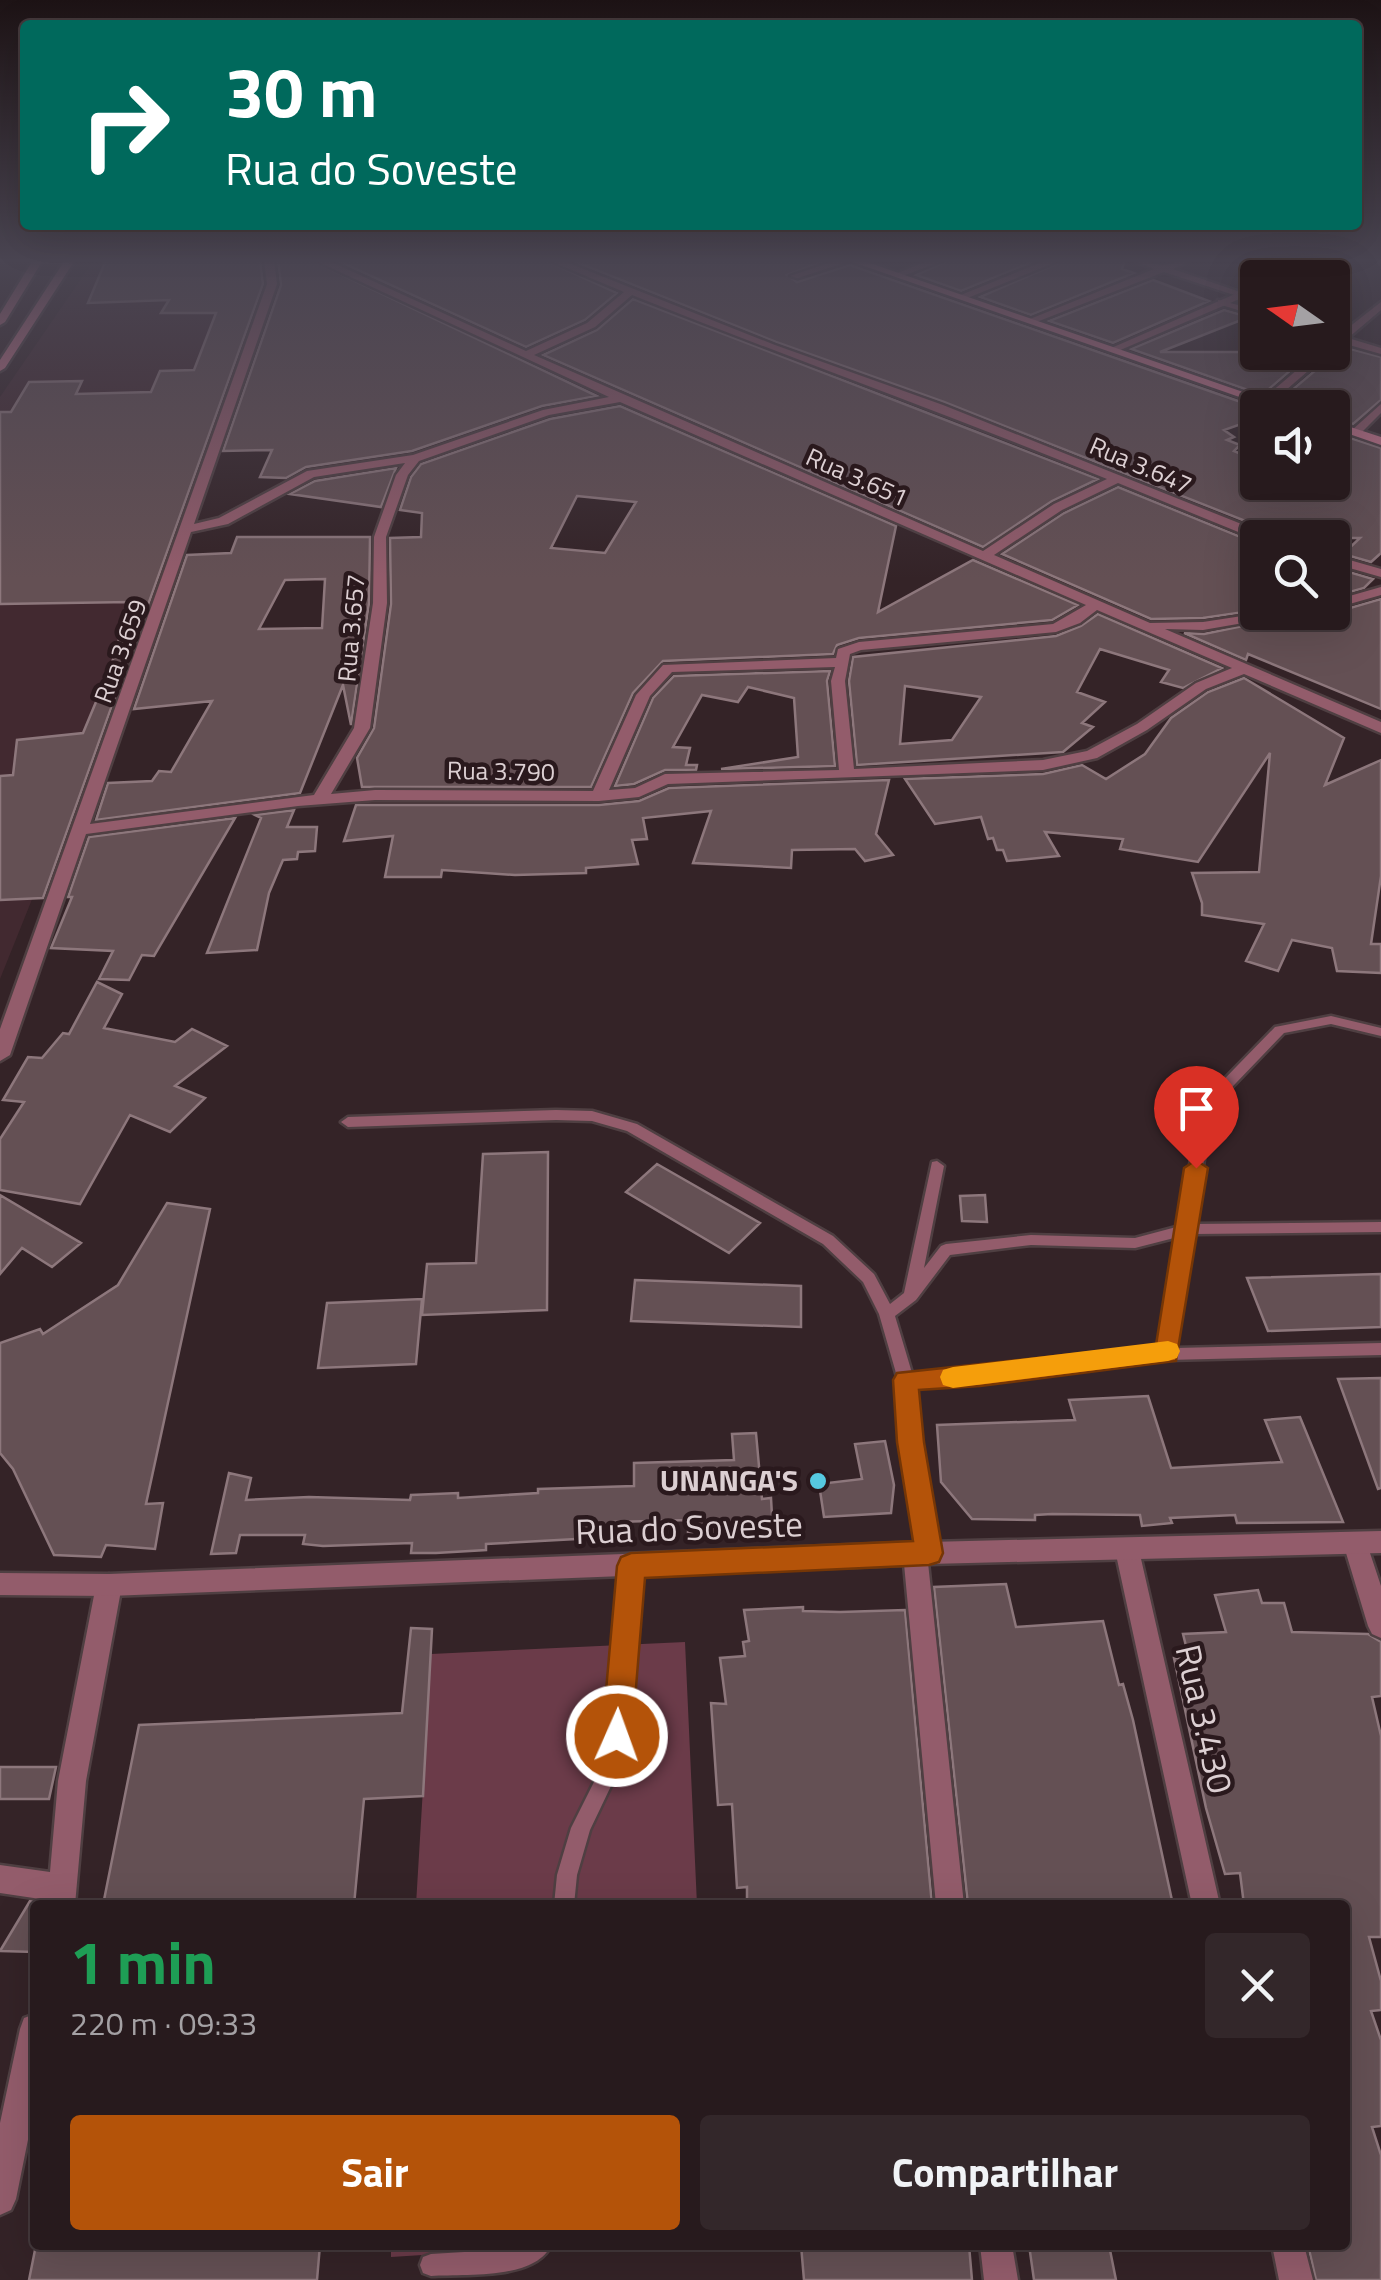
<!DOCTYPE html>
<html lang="pt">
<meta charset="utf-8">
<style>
:root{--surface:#271a1d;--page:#33272a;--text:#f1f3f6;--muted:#a4a1a4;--line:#43383b;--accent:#b45309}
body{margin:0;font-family:"Titillium Web",sans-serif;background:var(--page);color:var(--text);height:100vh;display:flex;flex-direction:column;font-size:38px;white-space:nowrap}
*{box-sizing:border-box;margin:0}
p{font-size:32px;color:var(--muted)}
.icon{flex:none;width:55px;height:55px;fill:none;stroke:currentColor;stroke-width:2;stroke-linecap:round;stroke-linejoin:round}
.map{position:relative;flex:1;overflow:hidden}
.sheet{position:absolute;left:30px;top:1900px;width:1320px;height:350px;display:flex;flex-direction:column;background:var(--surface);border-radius:10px;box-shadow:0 10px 40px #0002,0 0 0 2px var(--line)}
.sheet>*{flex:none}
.hud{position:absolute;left:20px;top:20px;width:1342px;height:210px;border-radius:10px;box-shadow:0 10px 40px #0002,0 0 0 2px var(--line);background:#00695c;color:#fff;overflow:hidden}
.needle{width:65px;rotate:284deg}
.tools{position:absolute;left:1240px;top:260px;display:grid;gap:20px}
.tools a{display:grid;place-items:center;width:110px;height:110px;border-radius:10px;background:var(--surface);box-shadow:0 10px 40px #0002,0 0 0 2px var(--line);font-size:50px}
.pin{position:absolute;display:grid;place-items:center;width:85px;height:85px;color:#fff;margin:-102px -42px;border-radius:50% 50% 50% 0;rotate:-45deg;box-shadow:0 0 10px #0007}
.pin .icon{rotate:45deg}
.me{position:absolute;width:110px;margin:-55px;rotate:2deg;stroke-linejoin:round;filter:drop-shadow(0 0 8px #0008)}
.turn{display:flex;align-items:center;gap:35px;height:210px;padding:0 40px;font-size:45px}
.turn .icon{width:130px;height:130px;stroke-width:2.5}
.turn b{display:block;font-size:70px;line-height:85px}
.round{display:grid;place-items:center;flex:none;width:105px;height:105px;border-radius:10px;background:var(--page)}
.overview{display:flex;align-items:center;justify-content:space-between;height:170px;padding:0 40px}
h1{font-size:60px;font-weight:700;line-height:75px;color:#1e9e55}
.cta{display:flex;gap:20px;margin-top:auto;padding:20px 40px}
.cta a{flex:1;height:115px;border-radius:10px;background:var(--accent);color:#fff;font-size:40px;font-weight:700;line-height:115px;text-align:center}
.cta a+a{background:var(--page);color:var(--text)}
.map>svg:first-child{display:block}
</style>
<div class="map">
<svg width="1381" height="2280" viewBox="0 0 1381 2280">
<rect width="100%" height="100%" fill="#342327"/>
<path fill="#422930" d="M94 260H178L176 266 192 302 274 297 0 979V397Z"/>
<path fill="#6b3b49" d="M685 1642 697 1905H416L431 1654Z
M391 2245H582L391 2257Z"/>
<path fill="#645054" stroke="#8d777c" stroke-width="2.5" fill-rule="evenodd" d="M106 260H260L263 284 43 898 0 900V776L13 775 17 740 83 733 111 666 130 602 0 604V412H11L29 382 82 381 76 394 151 392 160 371 194 370 216 313H161L169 300 88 303Z
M278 260H311L597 396 542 406 412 451 306 467 286 478 260 477 272 450 223 451 281 285Z
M336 260H545L617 293 585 320 526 347Z
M571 260H826L787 275 797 282 850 265 1258 408V418L1224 430 1234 437 1227 440 1240 445 1234 451 1258 461V482H1287L1309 489 1321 482H1332V432L1381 448V553L1371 562 1343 554 1360 538H1295L1258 526 944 402 776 342Z
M949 260H1037L961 291 916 275Z
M1065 260H1125L1122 269 1134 273 1031 315 980 297Z
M1153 280 1209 301 1113 343 1049 321Z
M633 299 987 436 1098 479 1052 501 983 547 543 355 597 330Z
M1224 310 1249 317 1160 352H1312L1262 395 1131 349Z
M1343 347 1381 357V400L1353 424 1332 418V408L1291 405 1279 401Z
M620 406 896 526 878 612 973 560 1078 605 1052 620 859 638 837 645 833 654 663 661 633 693 591 787H362L357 758 374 728 391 604 390 538 421 537 422 513 400 510 411 477 421 464 550 419ZM577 496 636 502 605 553 551 548Z
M396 468 381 507 290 494 315 481Z
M1118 487 1258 544V610L1203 618 1151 619 1002 554 1064 513Z
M237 537H370L369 603 351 725 343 685 300 793 96 820 108 783 152 781 159 771 171 772 212 701 134 709 187 555 231 553ZM325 579 322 628 259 629 285 580Z
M1332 567 1373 579 1364 588 1332 597Z
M1381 599V709L1248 654 1246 660 1184 633 1204 634 1310 612 1333 613Z
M1098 614 1222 668 1183 688 1161 682 1169 670 1100 649 1077 692 1105 702 1082 723 1093 727 1063 752 857 765 849 681 853 657 1056 636 1081 626ZM905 686 981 697 952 740 900 744Z
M830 671 827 681 835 766 721 769 798 757 794 698 748 687 738 702 702 695 673 747 690 748 686 765H697L696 770H665L634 784 615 786 653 698 674 676Z
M1244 678 1344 738 1325 785 1381 760V876L1371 944H1381V973L1337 971 1332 948 1292 940 1278 971 1246 961 1264 924 1202 915V903L1192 873 1259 872 1270 753 1198 862 1120 849 1123 839 1045 832 1059 856 1007 861 1003 850H997L993 838 988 839 981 817 935 824 905 779 1043 774 1082 765 1106 779 1145 754 1171 718 1208 692Z
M889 780 876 834 893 855 865 861 855 849 792 850 791 868 693 863 711 811 643 818 647 839 632 840 638 864 586 868V873L515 875 442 870 441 877H385L393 836 344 841 356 805H599L639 801 669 788Z
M294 810 287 827H317L315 851 298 852 297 859 283 860 269 893 257 950 207 953 261 818 255 815Z
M235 818 154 956 142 955 129 980 99 979 113 951 51 948 72 897H68L89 837Z
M97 982 122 994 104 1028 175 1042 192 1029 227 1046 175 1086 205 1098 170 1132 130 1115 80 1204 0 1190V1139L24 1102 3 1100 28 1057 42 1058 63 1033 69 1034Z
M548 1152 547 1310 422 1315 427 1264 476 1263 483 1154Z
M657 1164 760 1223 729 1253 626 1192Z
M0 1195 81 1243 52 1267 22 1248 0 1274Z
M985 1195 987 1222 962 1221 960 1196Z
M167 1203 210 1209 146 1504 163 1503 155 1549 106 1545 101 1557 54 1555 13 1469 0 1453V1343L40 1329 43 1334 118 1285Z
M1381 1274V1327L1268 1331 1247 1278Z
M635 1280 801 1286V1327L631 1321Z
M422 1299 416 1364 318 1368 327 1303Z
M1381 1378V1488L1378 1489 1338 1379Z
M1148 1396 1171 1468 1282 1462 1265 1420 1300 1417 1343 1522 1237 1523 1235 1515 1170 1518 1172 1523 1142 1526 1140 1515 1052 1514 1035 1515V1520L972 1519 941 1482 937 1425 1075 1420 1069 1400Z
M756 1433 762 1499 771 1498 773 1534 688 1533V1520L613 1522V1537L486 1544V1550L436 1553H411L412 1543 323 1546 303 1544 305 1535H240L236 1553 211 1554 229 1473 251 1478 246 1500 309 1497 410 1500 411 1495 458 1493V1498L538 1493V1489L634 1486V1463L734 1460 732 1434Z
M885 1441 894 1485 891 1513 824 1517 819 1484 862 1479 855 1444Z
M1006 1584 1016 1627 1103 1621 1119 1685 1123 1684 1133 1720 1173 1905H968L934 1587Z
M1258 1590 1262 1603H1284L1292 1632 1368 1634 1381 1642V1696L1372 1697 1381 1736V1937H1369L1381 1981V2010L1371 2011 1381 2040V2126L1372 2127 1381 2155V2280H1316L1308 2245H1345V1905H1244L1240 1873 1225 1874 1206 1808 1174 1658H1189L1183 1634 1226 1632 1215 1595Z
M803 1607V1611L840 1612 905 1610 932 1905H747V1887L737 1888 732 1804 718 1805 711 1703 726 1704 720 1658 745 1656 743 1642 749 1641 744 1610Z
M411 1628 432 1629 423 1796 364 1799 354 1905H103L139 1725 402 1713Z
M0 1767H56L49 1799H0Z
M30 1901 35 1902V1952L0 1951Z
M36 2245H320L317 2280H29Z
M801 2245H969L972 2280H804Z
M1029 2245H1109L1116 2280H1034Z"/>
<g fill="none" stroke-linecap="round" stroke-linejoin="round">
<g stroke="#4f3f42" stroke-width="5">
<path id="service" d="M1331 1016 1381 1028V1036L1331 1024 1284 1033 1212 1108 1194 1224 1381 1222V1232L1193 1234 1176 1348 1381 1343V1355L1167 1360 980 1382 914 1386 918 1442 938 1553 935 1558 929 1560 923 1558 920 1553 902 1442 898 1380 879 1314 863 1282 823 1244 627 1131 592 1121 556 1120 348 1127 341 1122 348 1117 556 1110 592 1111 637 1124 833 1236 874 1274 890 1304 904 1293 932 1162 937 1161 944 1166 924 1268 941 1246 946 1244 1031 1235 1135 1238 1180 1226 1200 1104 1275 1027ZM1178 1237 1160 1349 980 1370 912 1373 895 1316 916 1300 950 1255 1031 1245 1135 1248Z
M631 1558 637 1561 640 1566 621 1765 590 1830 577 1875 574 1905H554L557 1875 571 1828 603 1764 622 1566 625 1561Z
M520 2245H551C536 2280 464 2274 431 2276L423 2273 420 2265 423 2257 431 2254 515 2249Z"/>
</g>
<g stroke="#4f3f42" stroke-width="5">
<path id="minor" d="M264 260H274L277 284 194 524 219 518 307 471 413 455 543 410 609 397 314 260H327L526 351 587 323 624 292 548 260H561L775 345 943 405 1269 535 1270 538 1258 540 1118 483 1062 510 994 555 1150 623 1203 622 1268 612H1307L1203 630 1165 629 1381 722V733L1244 674 1206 689 1147 730 1097 758 1043 770 668 784 639 797 599 801 375 800 298 806 86 834 10 1055 0 1061V1029L267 284ZM632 295C790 358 950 415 1107 479L1054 504 983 551 534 355 595 327ZM620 402 1086 605 1053 624 859 642 838 649 836 658 663 665 636 695 593 791 375 790 331 794 370 728 387 603 386 537 408 475 419 461 549 415ZM405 463 396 475 374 537 373 603 354 728 314 795 90 824 191 532 228 524 314 477ZM1097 610 1232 668 1196 683 1137 724 1087 751 1043 760 854 769 845 681 850 654 861 650 1056 632 1080 623ZM835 667 831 681 839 770 665 774 635 788 609 790 650 696 672 672Z
M838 260H853L798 278 790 276Z
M931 260H945L900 277 892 275Z
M1047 260H1061L965 299 956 297Z
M1132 260C1143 260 1156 266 1166 265 1175 263 1181 260 1191 260L1173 269 1246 294 1237 296 1164 272 1034 323 1025 321 1154 269Z
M1218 300 1258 310V316L1218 304Z
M1381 302V310L1348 338 1381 348V354L1342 343 1332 349V334L1339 335Z
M1318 352H1330L1271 403H1263V399Z
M1381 404V413L1360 434H1352V430Z
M1332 555 1381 569V577L1332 563Z
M1381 587V595L1332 609V601Z
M1355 1532 1364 1535 1381 1586V1638L1372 1634 1368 1626 1343 1543 1346 1535Z
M1127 1539 1136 1542 1139 1550 1220 1905H1192L1115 1550 1118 1542Z
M915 1542 924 1545 927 1553 964 1905H936L903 1553 906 1545Z
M109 1574 118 1577 122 1585 86 1781 75 1905H47V1900L0 1893V1865L50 1872 58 1781 96 1585 100 1577Z
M35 2014V2105L16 2199 11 2210 0 2215V2123L20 2029 24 2018Z
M980 2245H1012L1018 2280H984Z
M1272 2245H1304L1313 2280H1279Z"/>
</g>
<g stroke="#4f3f42" stroke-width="5">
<path id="tertiary" d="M1314 260H1327L1290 278H1275Z
M1258 284V291L1118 351 1109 349Z
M1381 1531V1553L929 1564 109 1596 0 1595V1573L109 1574 929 1542Z"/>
</g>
<g stroke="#4f3f42" stroke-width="5">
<path id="secondary" d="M33 260H43L5 322 0 325V314Z
M65 260H75L5 368 0 371V360Z
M847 260H861L1289 408H1271Z
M1332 421 1381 437V445L1332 428Z"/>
</g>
<use href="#service" fill="#935c6b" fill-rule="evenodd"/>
<use href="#minor" fill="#935c6b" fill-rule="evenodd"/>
<use href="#tertiary" fill="#935c6b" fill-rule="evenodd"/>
<use href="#secondary" fill="#cf7890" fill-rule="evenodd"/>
</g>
<linearGradient id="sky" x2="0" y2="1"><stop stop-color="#1d1315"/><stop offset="0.45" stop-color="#4a4552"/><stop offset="1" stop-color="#4a4552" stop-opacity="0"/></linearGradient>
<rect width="1381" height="579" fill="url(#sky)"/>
<path fill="#b45309" stroke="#753606" stroke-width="2.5" d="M1196 1160 1208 1168 1176 1361 980 1386 919 1390 924 1442 943 1553 939 1562 929 1565 645 1578 632 1736 628 1746 617 1750 606 1746 602 1736 617 1566 621 1557 631 1553 913 1541 897 1442 893 1380 897 1373 1156 1345 1184 1168Z"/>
<path fill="#f59e0b" d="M1168 1341 1177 1344 1180 1351 1177 1358 1168 1361 953 1388 943 1385 940 1377 943 1370 953 1367Z"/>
<circle fill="#56c9e0" stroke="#2a191d" stroke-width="4" cx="818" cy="1481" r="10"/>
<g text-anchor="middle" stroke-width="9" stroke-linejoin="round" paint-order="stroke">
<g font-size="25" fill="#dccfd2" stroke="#2a191d">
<text transform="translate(1141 465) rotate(23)" y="9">Rua 3.647</text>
<text transform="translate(857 477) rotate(24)" y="9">Rua 3.651</text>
<text transform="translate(351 628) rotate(-85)" y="9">Rua 3.657</text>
<text transform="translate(120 651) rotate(-70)" y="9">Rua 3.659</text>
<text transform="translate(501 771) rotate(1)" y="9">Rua 3.790</text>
</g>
<g font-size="30" font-weight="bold" fill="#dccfd2" stroke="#2a191d" text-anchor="end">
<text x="798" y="1491">UNANGA'S</text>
</g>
<g font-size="35" fill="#dccfd2" stroke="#2a191d">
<text transform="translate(689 1528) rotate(-2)" y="12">Rua do Soveste</text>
<text transform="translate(1204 1719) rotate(77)" y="12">Rua 3.430</text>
</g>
</g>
</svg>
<div class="tools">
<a><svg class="needle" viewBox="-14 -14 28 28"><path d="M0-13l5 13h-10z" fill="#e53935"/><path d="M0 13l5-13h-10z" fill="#a4a1a4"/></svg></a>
<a><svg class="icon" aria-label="sound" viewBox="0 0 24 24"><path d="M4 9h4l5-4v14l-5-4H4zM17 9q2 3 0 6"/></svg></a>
<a><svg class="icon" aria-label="search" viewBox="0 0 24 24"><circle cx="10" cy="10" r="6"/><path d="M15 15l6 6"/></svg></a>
</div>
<div class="pin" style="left:1196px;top:1168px;background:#d93025"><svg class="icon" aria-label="arrive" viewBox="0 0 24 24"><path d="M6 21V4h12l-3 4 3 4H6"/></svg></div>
<svg class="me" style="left:617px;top:1736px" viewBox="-20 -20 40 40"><circle r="17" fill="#b45309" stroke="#fff" stroke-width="3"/><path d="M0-11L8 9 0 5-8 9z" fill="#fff"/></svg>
<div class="hud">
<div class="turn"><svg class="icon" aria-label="right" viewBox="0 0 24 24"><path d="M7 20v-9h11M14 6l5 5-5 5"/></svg><div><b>30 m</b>Rua do Soveste</div></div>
</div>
<section class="sheet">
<div class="overview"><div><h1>1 min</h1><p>220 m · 09:33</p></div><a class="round"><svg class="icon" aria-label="close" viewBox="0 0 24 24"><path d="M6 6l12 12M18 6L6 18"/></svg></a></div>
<div class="cta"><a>Sair</a><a>Compartilhar</a></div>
</section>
</div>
